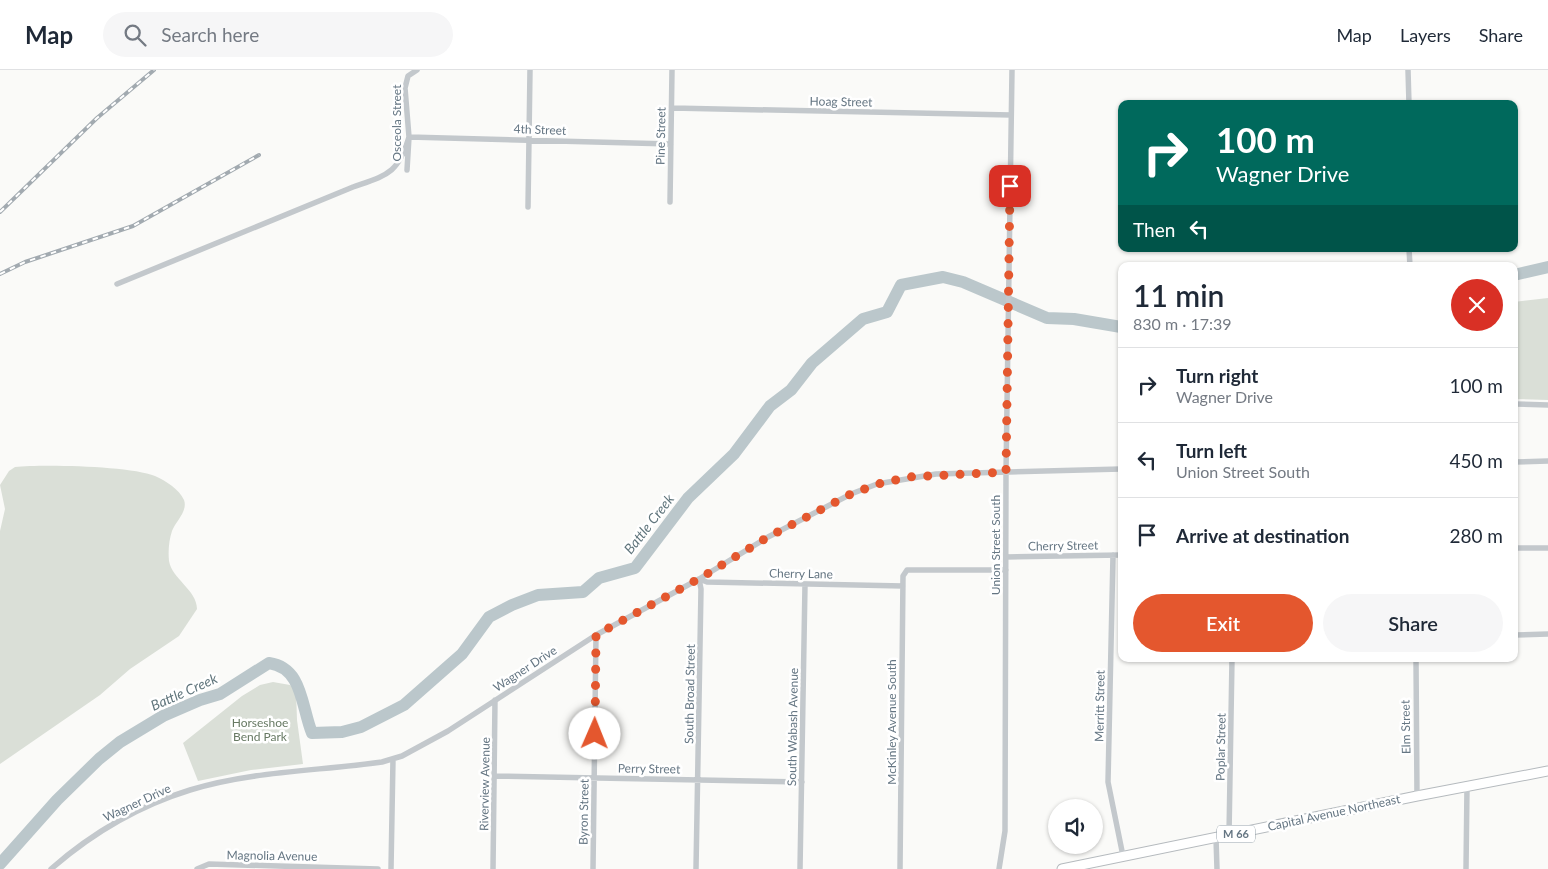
<!DOCTYPE html>
<meta charset="utf-8">
<style>
:root{--surface:#fff;--page:#f6f6f7;--text:#1f2937;--muted:#747a83;--line:#e0e1e3;--accent:#e4572e}
body{margin:0;font-family:Lato,sans-serif;background:var(--page);color:var(--text);height:100vh;display:flex;flex-direction:column;font-size:19px;white-space:nowrap}
*{box-sizing:border-box;margin:0}
p{font-size:16px;color:var(--muted)}
.icon{flex:none;width:28px;height:28px;fill:none;stroke:currentColor;stroke-width:2;stroke-linecap:round;stroke-linejoin:round}
.map{position:relative;flex:1;overflow:hidden}
.sheet{position:absolute;left:1118px;top:192px;width:400px;height:400px;display:flex;flex-direction:column;background:var(--surface);border-radius:10px;box-shadow:0 1px 4px #0004}
.sheet>*{flex:none}
.hud{position:absolute;left:1118px;top:30px;width:400px;height:152px;border-radius:10px;box-shadow:0 1px 4px #0004;background:#00695c;color:#fff;overflow:hidden}
.buttons{position:absolute;left:1048px;top:729px;display:grid;gap:10px}
.buttons a{display:grid;place-items:center;width:55px;height:55px;border-radius:50%;background:var(--surface);box-shadow:0 1px 4px #0004;font-size:25px}
.pin{position:absolute;display:grid;place-items:center;width:42px;height:42px;color:#fff;margin:-21px;border-radius:10px;box-shadow:0 2px 8px #0006}
.me{position:absolute;width:55px;margin:-28px;rotate:1deg;stroke-linejoin:round;filter:drop-shadow(0 0 4px #0008)}
.turn{display:flex;align-items:center;gap:18px;height:105px;padding:0 15px;font-size:22px}
.turn .icon{width:65px;height:65px;stroke-width:2.5}
.turn b{display:block;font-size:35px;line-height:42px}
.then{display:flex;align-items:center;height:48px;padding:0 15px;background:#0003;gap:10px;font-size:19px}
.round{display:grid;place-items:center;flex:none;width:52px;height:52px;border-radius:26px;background:var(--page)}
.overview{display:flex;align-items:center;justify-content:space-between;height:85px;padding:0 15px}
h1{font-size:30px;font-weight:600;line-height:38px}
.primary-button{display:flex;gap:10px;margin-top:auto;padding:10px 15px}
.primary-button a{flex:1;height:58px;border-radius:30px;background:var(--accent);color:#fff;font-size:20px;font-weight:600;line-height:58px;text-align:center}
.primary-button a+a{background:var(--page);color:var(--text)}
ul{padding:0;list-style:none}
li{display:flex;align-items:center;gap:15px;height:75px;padding:0 15px;border-top:1px solid var(--line)}
li div{flex:1}
li b{display:block;font-size:19px}
li em{font-style:normal}
header{display:flex;align-items:center;gap:30px;box-sizing:border-box;height:70px;padding:0 25px;background:var(--surface);border-bottom:1px solid var(--line)}
header strong{font-size:24px}
nav{display:flex;gap:28px;margin-inline-start:auto;font-size:18px}
.search{width:350px;height:45px;background:var(--page);display:flex;align-items:center;gap:12px;box-sizing:border-box;padding:0 18px;border-radius:28px;color:var(--muted);font-size:19px}
.map>svg:first-child{display:block}
</style>
<header>
<strong>Map</strong>
<div class="search"><svg class="icon" aria-label="search" viewBox="0 0 24 24"><circle cx="10" cy="10" r="6"/><path d="M15 15l6 6"/></svg>Search here</div>
<nav><a>Map</a><a>Layers</a><a>Share</a></nav>
</header>
<div class="map">
<svg width="1548" height="799" viewBox="0 0 1548 799">
<rect width="100%" height="100%" fill="#fafaf8"/>
<path fill="#dadfd7" d="M1548 228V330L1514 329V232Z
M15 397C43 394 131 396 155 406 166 411 179 419 184 430 188 441 176 451 172 461 169 470 168 481 169 491 172 509 197 520 197 539L179 566 130 599 100 625 0 694V461L5 439 0 415 9 401Z
M273 612 290 615 296 620 297 650 303 694 251 700 198 711 183 673 242 626 260 615Z"/>
<g fill="none" stroke-linecap="round" stroke-linejoin="round">
<path stroke="#bbc7cb" stroke-width="12" d="M1514 205 1548 197
M0 794 57 730 99 689 120 672 163 646 200 630 220 624 269 593C303 598 301 636 312 663L342 662 361 657 404 635 462 584 489 547 512 535 538 525 583 522 599 508 635 498 688 428 734 384 770 336 791 320 812 293 863 249 887 242 901 215 943 207 963 212 1047 248 1074 249 1121 257"/>
<g stroke="#b5babe" stroke-width="11">
<path id="primary" d="M1062 799 1417 726 1548 701"/>
</g>
<path stroke="#c3c8cc" stroke-width="5.5" d="M1408 0 1409 34
M672 38 1011 45
M407 100 409 67 405 18 408 6 417 0
M670 132 672 0
M528 137 530 0
M1409 179 1410 196
M117 214 353 117C387 105 398 104 409 67L671 74
M1514 334 1548 335
M1514 392 1548 391
M1514 478H1548
M1113 485 1108 712 1123 786
M1006 487 1121 485
M699 509 707 512 903 516
M1514 565 1548 564
M1416 589 1417 726
M495 706 802 712
M1229 765 1232 589
M1216 768 1217 799
M51 799C91 764 138 736 190 720 251 701 319 701 382 692L402 686 448 661 596 565 699 509 768 467 851 424 877 414 936 404 1121 399
M197 799 209 794 378 799
M391 799 393 689
M493 799 495 630
M593 799 596 565
M696 799 701 519 699 509
M800 799 805 515
M900 799 903 506 907 500H1006
M999 799 1005 761 1006 402 1012 0
M1466 799 1467 717"/>
<use href="#primary" stroke="#fff" stroke-width="9"/>
<g stroke="#a2aab0" stroke-width="4">
<path id="rail" d="M0 142 97 48 154 0
M0 204 25 192 133 156 259 85"/>
</g>
<use href="#rail" stroke="#fff" stroke-width="2" stroke-dasharray="5.5" stroke-linecap="butt"/>
</g>
<g fill="none" stroke-linecap="round" stroke-linejoin="round">
<path stroke="#e4572e" stroke-width="9" stroke-dasharray="0 16.2" d="M595 664 596 565 702 507 768 467 851 424 878 414 909 407 1006 402 1010 116"/>
</g>
<g text-anchor="middle" stroke-width="5" stroke-linejoin="round" paint-order="stroke">
<rect fill="#fff" stroke="#939fa8" stroke-width="1" x="1217" y="755.5" width="38" height="17" rx="4"/>
<g font-size="11" font-weight="bold" fill="#657683">
<text x="1236" y="768">M 66</text>
</g>
<g font-size="12" fill="#657683" stroke="#fff">
<text transform="translate(841 32) rotate(1)" y="4">Hoag Street</text>
<text transform="translate(397 53) rotate(-90)" y="4">Osceola Street</text>
<text transform="translate(540 60) rotate(2)" y="4">4th Street</text>
<text transform="translate(661 66) rotate(-89)" y="4">Pine Street</text>
<text transform="translate(996 475) rotate(-90)" y="4">Union Street South</text>
<text transform="translate(1063 476) rotate(-1)" y="4">Cherry Street</text>
<text transform="translate(801 504) rotate(1)" y="4">Cherry Lane</text>
<text transform="translate(525 599) rotate(-33)" y="4">Wagner Drive</text>
<text transform="translate(690 624) rotate(-89)" y="4">South Broad Street</text>
<text transform="translate(1100 636) rotate(-89)" y="4">Merritt Street</text>
<text transform="translate(892 652) rotate(-90)" y="4">McKinley Avenue South</text>
<text transform="translate(793 657) rotate(-89)" y="4">South Wabash Avenue</text>
<text transform="translate(1406 657) rotate(-91)" y="4">Elm Street</text>
<text transform="translate(1221 677) rotate(-89)" y="4">Poplar Street</text>
<text transform="translate(649 699) rotate(1)" y="4">Perry Street</text>
<text transform="translate(485 714) rotate(-89)" y="4">Riverview Avenue</text>
<text transform="translate(137 733) rotate(-25)" y="4">Wagner Drive</text>
<text transform="translate(584 742) rotate(-89)" y="4">Byron Street</text>
<text transform="translate(1334 743) rotate(-12)" y="4">Capital Avenue Northeast</text>
<text transform="translate(272 786) rotate(1)" y="4">Magnolia Avenue</text>
</g>
<g font-size="12" fill="#687a64" stroke="#fff">
<text x="260" y="657">Horseshoe<tspan x="260" dy="14">Bend Park</tspan></text>
</g>
<g font-size="14" font-style="italic" fill="#60757c" stroke="#fff">
<text transform="translate(649 454) rotate(-52)" y="5">Battle Creek</text>
<text transform="translate(184 622) rotate(-24)" y="5">Battle Creek</text>
</g>
</g>
</svg>
<div class="buttons">
<a><svg class="icon" aria-label="sound" viewBox="0 0 24 24"><path d="M4 9h4l5-4v14l-5-4H4zM17 9q2 3 0 6"/></svg></a>
</div>
<div class="pin" style="left:1010px;top:116px;background:#d93025"><svg class="icon" aria-label="arrive" viewBox="0 0 24 24"><path d="M6 21V4h12l-3 4 3 4H6"/></svg></div>
<svg class="me" style="left:595px;top:664px" viewBox="-20 -20 40 40"><circle r="19" fill="#fff"/><path d="M0-13L10 11 0 6-10 11z" fill="#e4572e"/></svg>
<div class="hud">
<div class="turn"><svg class="icon" aria-label="right" viewBox="0 0 24 24"><path d="M7 20v-9h11M14 6l5 5-5 5"/></svg><div><b>100 m</b>Wagner Drive</div></div>
<div class="then">Then<svg class="icon" aria-label="left" viewBox="0 0 24 24"><path d="M17 20v-9H6M10 6l-5 5 5 5"/></svg></div>
</div>
<section class="sheet">
<div class="overview"><div><h1>11 min</h1><p>830 m · 17:39</p></div><a class="round" style="background:#d93025;color:#fff"><svg class="icon" aria-label="close" viewBox="0 0 24 24"><path d="M6 6l12 12M18 6L6 18"/></svg></a></div>
<ul>
<li><svg class="icon" aria-label="right" viewBox="0 0 24 24"><path d="M7 20v-9h11M14 6l5 5-5 5"/></svg><div><b>Turn right</b><p>Wagner Drive</p></div><em>100 m</em></li>
<li><svg class="icon" aria-label="left" viewBox="0 0 24 24"><path d="M17 20v-9H6M10 6l-5 5 5 5"/></svg><div><b>Turn left</b><p>Union Street South</p></div><em>450 m</em></li>
<li><svg class="icon" aria-label="arrive" viewBox="0 0 24 24"><path d="M6 21V4h12l-3 4 3 4H6"/></svg><div><b>Arrive at destination</b></div><em>280 m</em></li>
</ul>
<div class="primary-button"><a>Exit</a><a>Share</a></div>
</section>
</div>
